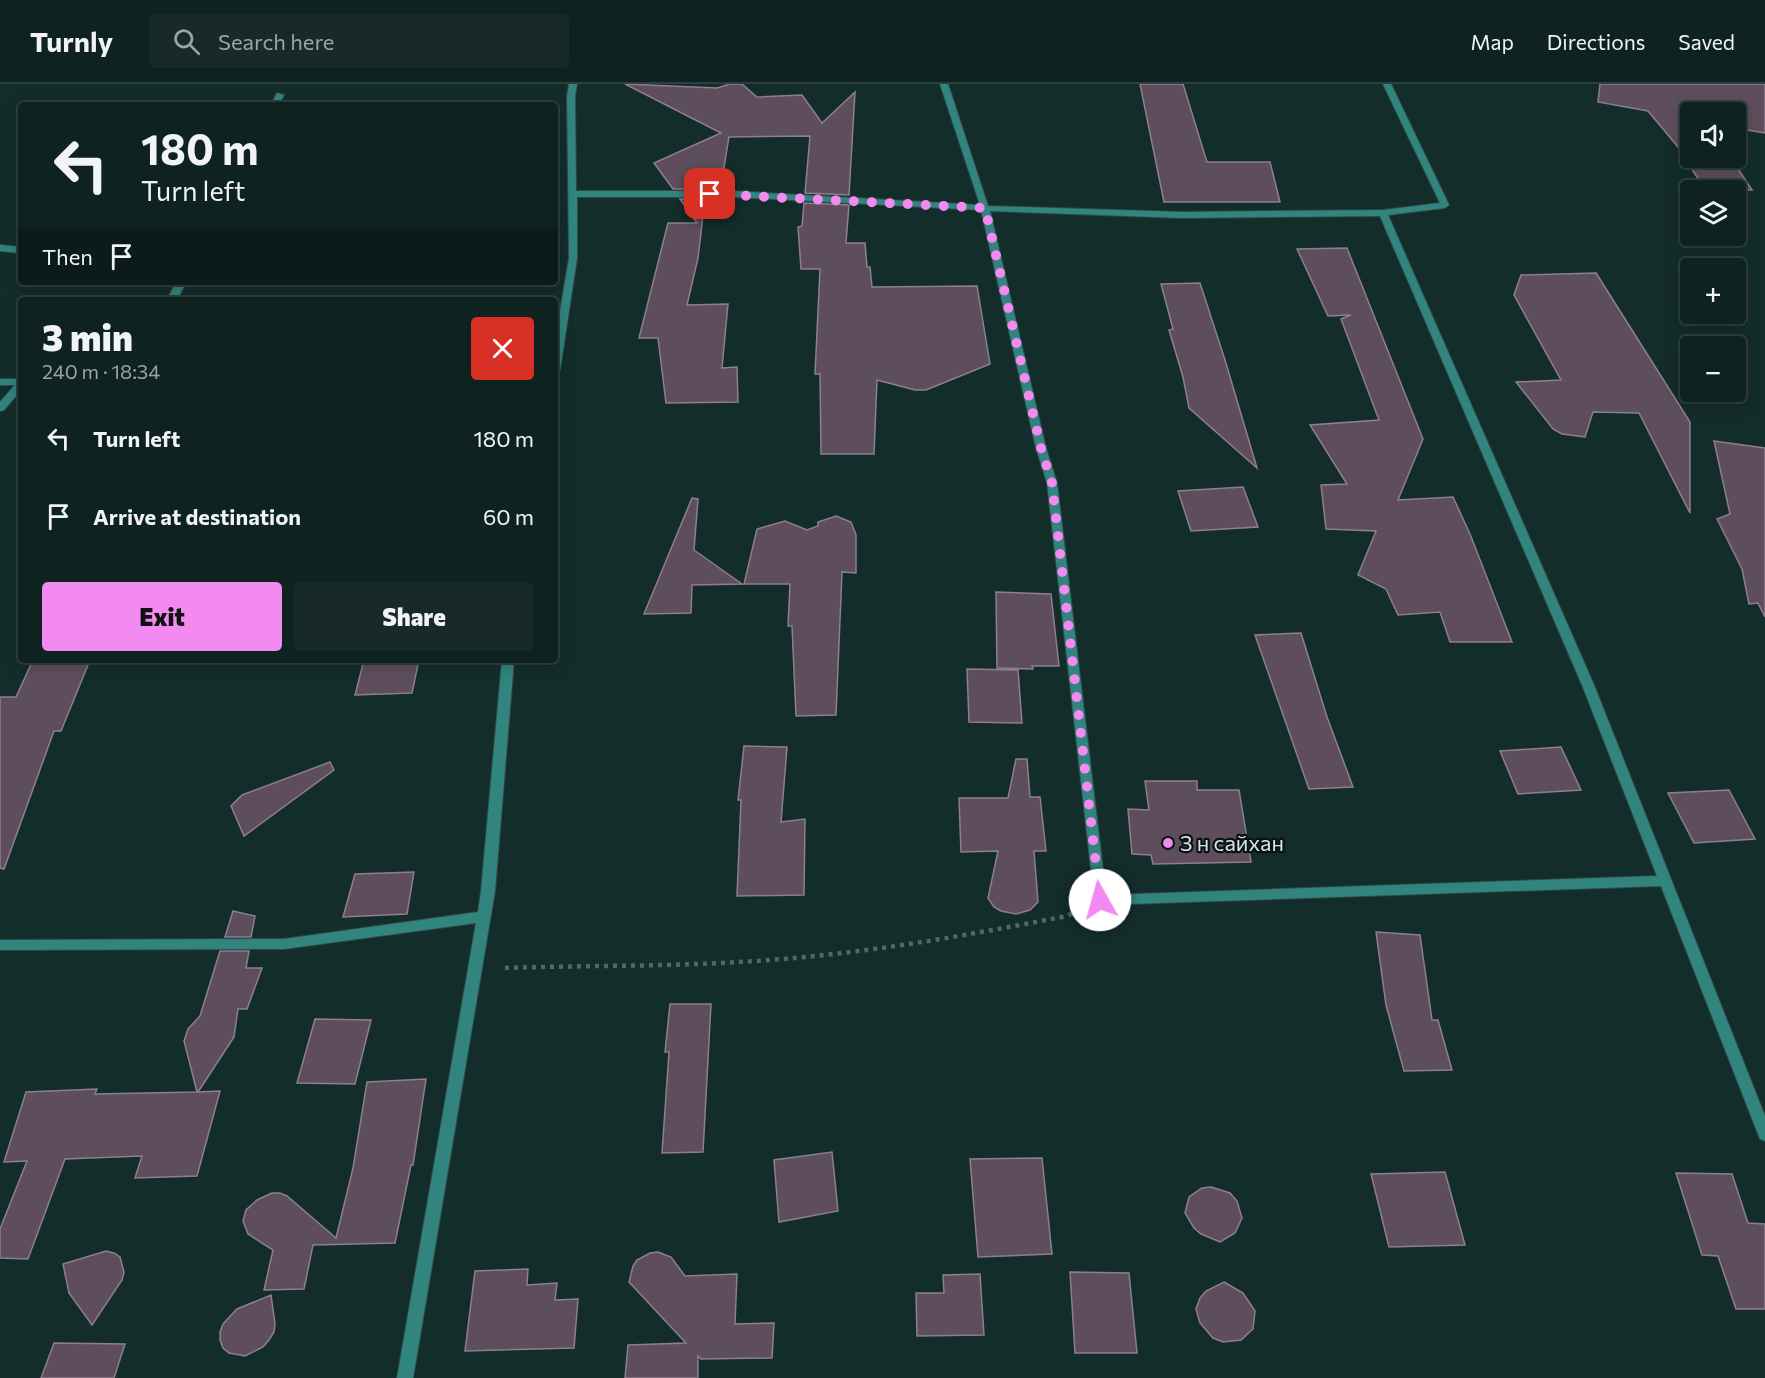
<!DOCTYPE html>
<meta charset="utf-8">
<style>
:root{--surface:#0e2220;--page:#172a29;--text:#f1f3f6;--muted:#9ba4a5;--line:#2e3f3e;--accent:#f38af1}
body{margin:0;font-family:Commissioner,sans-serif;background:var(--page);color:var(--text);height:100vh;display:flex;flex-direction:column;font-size:22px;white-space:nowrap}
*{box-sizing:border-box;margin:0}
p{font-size:20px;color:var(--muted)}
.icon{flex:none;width:33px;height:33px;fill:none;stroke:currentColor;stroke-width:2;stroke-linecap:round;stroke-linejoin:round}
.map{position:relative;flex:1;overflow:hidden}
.drawer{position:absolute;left:18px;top:213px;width:540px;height:366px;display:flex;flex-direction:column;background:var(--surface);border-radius:6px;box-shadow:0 3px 15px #0003,0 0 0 2px var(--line)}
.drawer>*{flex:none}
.banner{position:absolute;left:18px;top:18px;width:540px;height:183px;border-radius:6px;box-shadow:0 3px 15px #0003,0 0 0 2px var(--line);background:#0e2220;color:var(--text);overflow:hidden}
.tools{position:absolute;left:1680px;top:18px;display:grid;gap:12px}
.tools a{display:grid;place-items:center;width:66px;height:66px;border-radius:6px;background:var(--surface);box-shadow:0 3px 15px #0003,0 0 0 2px var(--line);font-size:30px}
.pin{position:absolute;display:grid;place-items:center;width:51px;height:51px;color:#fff;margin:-26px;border-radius:12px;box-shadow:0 3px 9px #0006}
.me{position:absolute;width:66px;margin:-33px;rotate:353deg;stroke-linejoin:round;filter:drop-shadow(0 0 4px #0008)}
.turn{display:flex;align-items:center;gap:21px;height:126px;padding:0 24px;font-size:27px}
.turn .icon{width:78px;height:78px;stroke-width:2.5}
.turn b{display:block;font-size:42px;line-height:51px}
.then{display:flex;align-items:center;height:57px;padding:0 24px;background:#0003;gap:12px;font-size:22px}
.round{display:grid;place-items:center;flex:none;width:63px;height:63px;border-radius:6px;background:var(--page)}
.head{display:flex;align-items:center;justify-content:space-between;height:102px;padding:0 24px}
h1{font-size:36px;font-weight:800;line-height:45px}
.cta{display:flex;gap:12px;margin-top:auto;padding:12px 24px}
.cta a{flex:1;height:69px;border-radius:6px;background:var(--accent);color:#111;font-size:24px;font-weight:800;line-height:69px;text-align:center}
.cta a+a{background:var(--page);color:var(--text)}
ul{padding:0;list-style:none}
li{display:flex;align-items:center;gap:18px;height:78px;padding:0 24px}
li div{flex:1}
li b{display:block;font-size:22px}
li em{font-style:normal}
header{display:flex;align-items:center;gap:36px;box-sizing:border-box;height:84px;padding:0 30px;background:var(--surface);border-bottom:2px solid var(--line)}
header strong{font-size:28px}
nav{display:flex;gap:33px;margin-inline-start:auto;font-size:21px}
.search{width:420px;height:54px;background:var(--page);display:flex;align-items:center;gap:15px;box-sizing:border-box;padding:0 21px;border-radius:6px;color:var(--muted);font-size:22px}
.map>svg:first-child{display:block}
</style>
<header>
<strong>Turnly</strong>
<div class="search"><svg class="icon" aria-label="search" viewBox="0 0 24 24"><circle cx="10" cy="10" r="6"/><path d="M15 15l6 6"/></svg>Search here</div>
<nav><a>Map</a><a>Directions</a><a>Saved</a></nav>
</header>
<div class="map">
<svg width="1765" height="1294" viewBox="0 0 1765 1294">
<rect width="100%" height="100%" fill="#132d2b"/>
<path fill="#5e4e5d" stroke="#8f7e8e" stroke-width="1.5" d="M625 0 717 4 730 0H742L757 13 802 11 822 39 855 8 849 111 805 109 810 52 729 53 721 101H707L706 105H673L654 79 721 49Z
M1140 0H1183L1207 78H1270L1280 118H1164Z
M1600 0H1765V49L1736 44V28H1690V74H1731L1752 106H1705L1678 63 1648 27 1598 18Z
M680 115H705L698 174 687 221 728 220 722 284 737 283 738 318 666 319 658 254H639L668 139H697Z
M804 119 849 121 846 159H865L867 183H870L872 203 977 202 990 280 926 306H915L877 296 874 370H821L820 290H815L820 185H801L798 143 802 142Z
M1347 164 1423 355 1398 416 1453 413 1470 450 1512 558H1450L1440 528 1398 531 1386 505 1358 491 1376 447 1326 445 1321 401 1347 400 1310 341 1379 336 1341 235 1351 231 1328 232 1297 165Z
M1596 189 1690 338V429L1639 329 1593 328 1585 353 1562 350 1553 345 1516 298 1561 296 1514 211 1521 191Z
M1200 199 1225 276 1257 384 1189 324 1183 293 1169 246 1173 245 1161 200Z
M1714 357 1765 364V533L1758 519 1749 520 1742 485 1717 435 1730 430Z
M1243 403 1258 443 1191 447 1178 407Z
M692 414 698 415 694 466 742 500 692 501 691 529 644 530Z
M836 432 851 438 856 451V489L842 488 836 631 796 632 792 542H788L790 500H744L757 445 785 437 807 446 818 442V438Z
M996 508 1051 510 1059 582H1032L1033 585 997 584Z
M1301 549 1327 633 1353 703 1309 705 1255 551Z
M33 576H90L61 647H54L4 785 0 784V613H16Z
M364 576H419L412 609 355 611Z
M967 585 1018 586 1022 639 969 638Z
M744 662 787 663 781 738 805 735 804 811 737 812 741 716H738Z
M1561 663 1581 706 1518 710 1500 667Z
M1016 675H1027L1030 713H1040L1046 767H1034L1038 818 1030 826 1016 830 1001 827 994 823 988 814 998 767 961 768 959 714H1008Z
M330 678 334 686 244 752 231 722 242 711Z
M1145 697H1197V706H1239L1251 778 1153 780 1151 771 1132 770 1128 725 1149 726Z
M1729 706 1755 755 1694 759 1668 709Z
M414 788 407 830 343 833 355 790Z
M233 827 255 832 251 853H225Z
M1376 848 1420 851 1432 936H1438L1452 986 1404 987 1386 921Z
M220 867H249L246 884H262L247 925H238L234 953 198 1008 220 1007 197 1092 135 1094 142 1072 65 1075 28 1175 0 1174V1145L27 1077 4 1078 26 1008 97 1005 95 1010 197 1008 184 957 188 945 200 932Z
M670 920H711L703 1068 662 1069 669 968H665Z
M315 935 371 936 355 1000 297 999Z
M426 995 413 1081H411L395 1159 313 1161 304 1205 264 1206 273 1166 248 1150 243 1137 246 1126 257 1116 272 1109H280L287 1112 336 1154 353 1084 367 998Z
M832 1068 838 1127 779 1138 774 1076Z
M1042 1074 1052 1170 978 1173 970 1075Z
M1445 1088 1465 1161 1389 1163 1371 1090Z
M1676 1089 1732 1090 1748 1139 1765 1140V1225H1736L1718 1172 1702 1171Z
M1211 1103 1230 1109 1237 1117 1242 1134 1235 1149 1220 1158 1201 1150 1194 1144 1185 1129 1189 1113 1202 1104Z
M106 1167 114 1169 120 1173 124 1188 122 1196 92 1241 69 1209 63 1180Z
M658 1168 671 1173 685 1192 737 1190 735 1240 774 1239 772 1274 701 1275 698 1272V1294H625L628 1261 686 1259 629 1198 633 1182 637 1176 650 1169Z
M528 1185 527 1201 557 1199 555 1216 578 1215 574 1264 465 1267 475 1187Z
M1070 1188 1129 1189 1137 1269H1075Z
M980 1190 984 1251 917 1252 916 1209H944L943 1191Z
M1224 1198 1243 1209 1255 1227 1253 1245 1241 1256 1223 1258 1213 1254 1200 1239 1196 1225 1200 1214 1206 1207Z
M271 1211 275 1240 274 1248 269 1256 263 1263 245 1272 229 1269 223 1264 220 1256V1248L223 1240 237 1225Z
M54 1259 125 1260 114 1294H41Z"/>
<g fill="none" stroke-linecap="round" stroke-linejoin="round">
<g stroke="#324a49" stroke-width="2">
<path id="minor" d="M569 0H577L575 12 576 107H733L980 121 940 0H948L988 122 1182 128 1383 126 1440 119 1383 0H1391L1449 121 1445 124 1388 131 1594 601 1765 1032V1057L1760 1055 1758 1050 1661 802 1100 821 1095 820 1047 399 1036 364 981 126 733 113H577V174L560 286 555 289V257L569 174 567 12ZM990 127 1182 134 1380 132 1582 601 1657 792 1106 811 1057 399 1046 364Z
M277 9 284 11 279 21H271Z
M0 161 21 163V169L0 167Z
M176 198H186L177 216H167Z
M0 295H21V306L4 326 0 327V318L15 301H0Z
M502 576H514L495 807 413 1294H397L476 839 284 865 0 866V856L284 855 478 828 481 807Z"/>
</g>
<path stroke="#516866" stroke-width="4.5" stroke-dasharray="4 5" stroke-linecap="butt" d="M505 884C593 881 681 883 769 876 869 869 969 851 1067 832L1075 828"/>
<use href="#minor" fill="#32847e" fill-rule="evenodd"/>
</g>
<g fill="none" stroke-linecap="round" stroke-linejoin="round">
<path stroke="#f38af1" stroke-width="10" stroke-dasharray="0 18" d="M710 110 985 124 1041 364 1052 399 1100 816"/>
</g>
<circle fill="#f38af1" stroke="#081312" stroke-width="2" cx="1168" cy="759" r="6"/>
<g text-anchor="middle" stroke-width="4.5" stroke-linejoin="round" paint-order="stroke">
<g font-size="22" fill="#d6e5e4" stroke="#081312" text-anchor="start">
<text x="1180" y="767">3 н сайхан</text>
</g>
</g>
</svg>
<div class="tools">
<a><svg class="icon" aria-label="sound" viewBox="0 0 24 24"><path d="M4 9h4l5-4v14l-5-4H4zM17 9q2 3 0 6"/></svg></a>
<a><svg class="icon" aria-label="layers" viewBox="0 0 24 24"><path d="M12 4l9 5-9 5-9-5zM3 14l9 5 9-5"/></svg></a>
<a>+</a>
<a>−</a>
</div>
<div class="pin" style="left:710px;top:110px;background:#d93025"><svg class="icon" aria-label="arrive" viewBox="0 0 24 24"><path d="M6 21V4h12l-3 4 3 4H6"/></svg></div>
<svg class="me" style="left:1100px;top:816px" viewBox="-20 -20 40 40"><circle r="19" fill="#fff"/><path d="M0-13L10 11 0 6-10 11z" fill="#f38af1"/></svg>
<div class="banner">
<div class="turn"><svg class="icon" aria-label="left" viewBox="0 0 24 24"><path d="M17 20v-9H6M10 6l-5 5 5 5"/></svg><div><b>180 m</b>Turn left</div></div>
<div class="then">Then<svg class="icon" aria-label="arrive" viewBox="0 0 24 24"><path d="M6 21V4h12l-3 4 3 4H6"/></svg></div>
</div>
<section class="drawer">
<div class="head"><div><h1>3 min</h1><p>240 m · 18:34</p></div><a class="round" style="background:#d93025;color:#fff"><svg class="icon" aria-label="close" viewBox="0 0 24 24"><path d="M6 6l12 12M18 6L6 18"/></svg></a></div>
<ul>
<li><svg class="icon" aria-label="left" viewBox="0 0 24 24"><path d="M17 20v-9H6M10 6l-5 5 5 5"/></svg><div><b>Turn left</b></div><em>180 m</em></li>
<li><svg class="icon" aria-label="arrive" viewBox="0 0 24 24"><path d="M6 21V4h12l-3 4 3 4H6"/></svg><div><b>Arrive at destination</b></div><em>60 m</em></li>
</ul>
<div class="cta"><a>Exit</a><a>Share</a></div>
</section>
</div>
